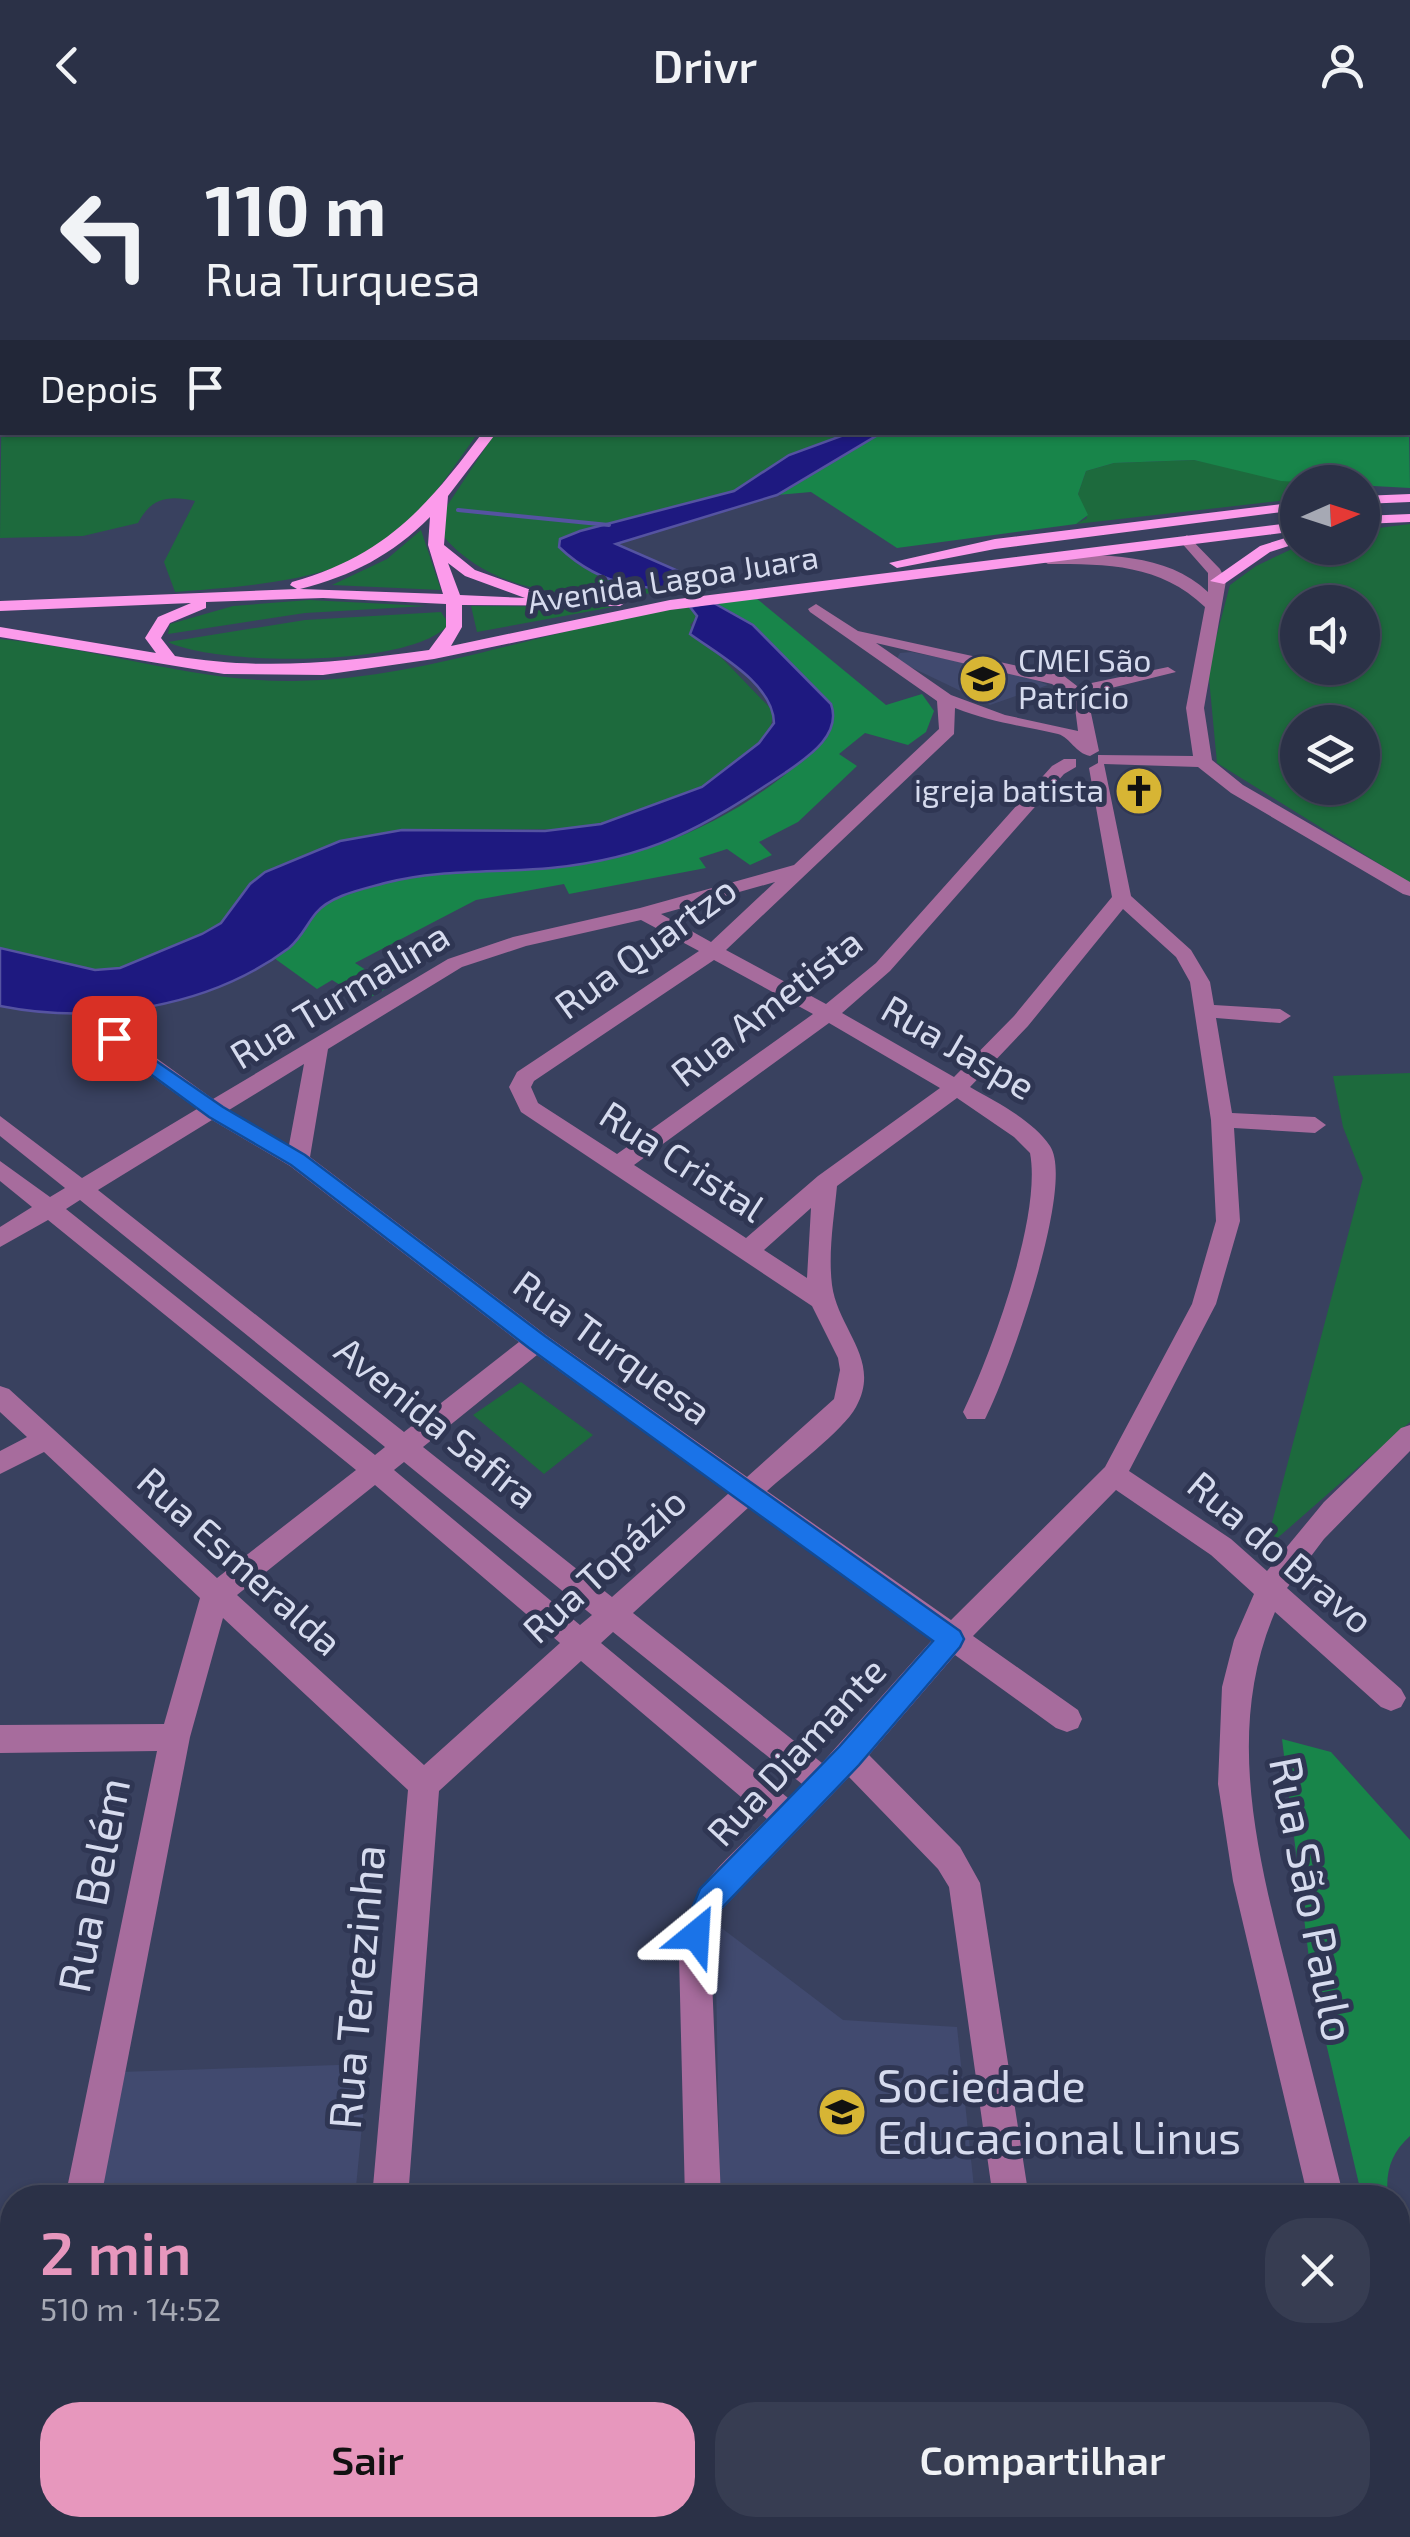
<!DOCTYPE html>
<html lang="pt">
<meta charset="utf-8">
<style>
:root{--surface:#2b3147;--page:#373d52;--text:#f1f3f6;--muted:#a6a9b4;--line:#474c60;--accent:#e797bd}
body{margin:0;font-family:"Exo 2",sans-serif;background:var(--page);color:var(--text);height:100vh;display:flex;flex-direction:column;font-size:38px;white-space:nowrap}
*{box-sizing:border-box;margin:0}
p{font-size:32px;color:var(--muted)}
.icon{flex:none;width:55px;height:55px;fill:none;stroke:currentColor;stroke-width:2;stroke-linecap:round;stroke-linejoin:round}
.map{position:relative;flex:1;overflow:hidden}
.drawer{position:absolute;left:0px;top:2055px;width:1410px;height:352px;display:flex;flex-direction:column;background:var(--surface);border-radius:40px 40px 0 0;box-shadow:0 2px 8px #0004,0 0 0 2px var(--line)}
.drawer>*{flex:none}
.guide{position:absolute;left:0px;top:0px;width:1410px;height:305px;box-shadow:0 2px 8px #0004,0 0 0 2px var(--line);background:#2b3147;color:var(--text);overflow:hidden}
.needle{width:65px;rotate:87deg}
.buttons{position:absolute;left:1280px;top:335px;display:grid;gap:20px}
.buttons a{display:grid;place-items:center;width:100px;height:100px;border-radius:50%;background:var(--surface);box-shadow:0 2px 8px #0004,0 0 0 2px var(--line);font-size:50px}
.pin{position:absolute;display:grid;place-items:center;width:85px;height:85px;color:#fff;margin:-42px;border-radius:20px;box-shadow:0 5px 15px #0006}
.me{position:absolute;width:110px;margin:-55px;rotate:27deg;stroke-linejoin:round;filter:drop-shadow(0 0 8px #0008)}
.turn{display:flex;align-items:center;gap:35px;height:210px;padding:0 40px;font-size:45px}
.turn .icon{width:130px;height:130px;stroke-width:2.5}
.turn b{display:block;font-size:70px;line-height:85px}
.then{display:flex;align-items:center;height:95px;padding:0 40px;background:#0003;gap:20px;font-size:38px}
.round{display:grid;place-items:center;flex:none;width:105px;height:105px;border-radius:40px;background:var(--page)}
.head{display:flex;align-items:center;justify-content:space-between;height:170px;padding:0 40px}
h1{font-size:60px;font-weight:600;line-height:75px;color:var(--accent)}
.primary-button{display:flex;gap:20px;margin-top:auto;padding:20px 40px}
.primary-button a{flex:1;height:115px;border-radius:40px;background:var(--accent);color:#111;font-size:40px;font-weight:600;line-height:115px;text-align:center}
.primary-button a+a{background:var(--page);color:var(--text)}
header{display:flex;justify-content:space-between;align-items:center;height:130px;padding:0 40px;background:var(--surface);font-size:45px;font-weight:600}
.map>svg:first-child{display:block}
</style>
<header><svg class="icon" aria-label="back" viewBox="0 0 24 24"><path d="M15 5l-7 7 7 7"/></svg>Drivr<svg class="icon" aria-label="person" viewBox="0 0 24 24"><circle cx="12" cy="8" r="4"/><path d="M4 21q1-7 8-7t8 7"/></svg></header>
<div class="map">
<svg width="1410" height="2407" viewBox="0 0 1410 2407">
<rect width="100%" height="100%" fill="#39415f"/>
<path fill="#414a6f" d="M911 522 1017 543 1048 555 990 575 896 530 900 523Z
M715 1793 843 1890 957 1897 975 2067H720Z
M368 1934 355 2067 96 2068 120 1942Z"/>
<path fill="#1d6a3d" fill-rule="evenodd" d="M1098 0H1410V249L1408 2H1093Z
M2 239V302L478 303C455 335 431 372 402 400 347 452 246 456 175 462L164 432 195 371C168 365 151 368 138 393L83 406 0 408Z
M495 303H852L789 325 734 361 560 409 634 457 673 461C595 470 499 471 443 406V382Z
M1194 330 1303 352H1298L1297 369 1076 394 1087 388 1078 364 1086 341 1114 333Z
M1410 394V753L1217 633 1208 538 1230 455 1256 436 1294 418H1362L1363 400ZM1298 472H1362V538H1298ZM1298 592H1362V658H1298Z
M421 400 441 460 332 455 387 429Z
M309 470 427 476 305 483 168 504 170 494 233 476Z
M471 476 613 477 477 502Z
M690 477 698 486 690 495 774 582 769 603 721 645 702 657 628 686 574 699 402 700 340 711 265 742 221 793 202 804 120 838 95 841 0 818V509C99 518 193 552 294 551 428 550 557 494 690 477Z
M441 482 449 494C414 538 217 536 168 512L305 490Z
M1410 943V1292L1265 1419 1363 1048 1343 997 1333 946Z
M521 1252 593 1305 544 1344 473 1285Z"/>
<path fill="#18854a" d="M1408 249 1410 358 1281 351 1194 330 1114 333 1086 341 1078 364 1088 385 1076 394 897 418 811 362 777 365 881 303 1408 302Z
M756 468 886 575 922 564 934 581 926 602 908 615 865 603 839 624 857 636 798 692 759 712 772 725 750 735 727 719 699 728 706 738 569 764 564 754 476 770 355 833 391 856 365 870 332 850 317 859 274 828C297 812 309 781 334 770 401 740 473 743 545 738 651 731 755 683 829 604L764 506 712 472Z
M1282 1609 1331 1622 1410 1710V2006C1391 2023 1385 2042 1388 2067H1362L1312 1853Z
M1398 2107 1410 2154V2270L1398 2217Z"/>
<path fill="#1e1980" stroke="#5553a1" stroke-width="2.5" d="M852 302 881 303 777 365 616 414 708 454C654 463 604 460 559 417L560 409 580 401 734 361 789 325Z
M712 472 753 495 831 574C842 605 808 627 785 643 702 698 652 728 551 738 495 743 439 739 385 753 364 759 331 765 316 783 306 795 302 807 289 818 209 878 95 895 0 876V818L95 840 120 838 202 804 221 793 250 754 265 742 340 711 402 700 545 701 601 694 702 657 759 613 774 593C773 553 717 524 690 504L697 486 690 477Z"/>
<g fill="none" stroke-linecap="round" stroke-linejoin="round">
<path stroke="#5553a1" stroke-width="2.5" d="M944 0 952 2
M1015 2 1022 0"/>
<path stroke="#5553a1" stroke-width="4" d="M458 380 609 395"/>
<path fill="#1e1980" fill-rule="evenodd" d="M2 148V159L0 160V149Z"/>
<path fill="#a76c9d" fill-rule="evenodd" d="M1187 405 1220 439 1226 451 1204 578 1212 630 1243 655 1410 752V766L1403 764 1231 663 1198 637 1104 634 1131 766 1191 820 1210 852 1214 875 1280 879 1291 886 1280 893 1216 888 1232 983 1315 987 1326 995 1315 1003 1234 998 1240 1091 1216 1174 1129 1341 1231 1409 1267 1441 1324 1372 1401 1298 1410 1295V1321L1324 1409 1287 1458 1401 1559 1406 1568 1401 1577 1391 1581 1381 1577 1275 1482C1222 1606 1261 1737 1292 1861 1309 1930 1327 1999 1344 2068H1308L1233 1751 1218 1654 1222 1557 1234 1510 1254 1464 1211 1425 1116 1360 973 1506 1078 1580 1082 1589 1078 1598 1067 1602 1056 1598 955 1525 869 1625 960 1717 980 1753 1029 2068H993L949 1757 938 1739 849 1647 721 1780 711 1825 721 2068H685L679 1825C689 1755 720 1737 767 1689L581 1531 439 1661 408 2068H372L408 1660 223 1488 190 1607 101 2068H65L157 1621 0 1623V1595L164 1594 200 1468 44 1322 0 1344V1321L27 1307 0 1282V1256L9 1259 217 1448 356 1340 48 1090 0 1117V1097L32 1077 0 1051V1031L50 1067 65 1058 0 1006V986L82 1048 197 979 107 914V904H123L213 969 448 829 513 807 640 778 794 735 939 599 937 571 810 482 808 479 816 474 858 501 1064 546 1077 556 1168 537 1176 542 1087 564 1099 621 1090 626C1075 623 1071 608 1058 604 1020 595 993 593 955 578L954 604 726 820 826 874 876 833 1052 636 1064 629H1076V637L1064 644 890 841 842 883 954 947 1014 886 1112 767 1089 638 1098 633V625L1193 626 1186 578 1205 477C1160 434 1108 434 1048 434L1040 429 1048 424C1102 425 1166 422 1208 462V443L1179 410ZM876 513 1052 554 1074 570 1078 601 1005 585 951 565ZM775 752 711 812 661 784ZM1123 779 1176 827 1190 852 1211 990 1216 1091 1192 1174 1105 1337 951 1490 767 1361C789 1341 844 1300 856 1277 882 1230 838 1200 832 1155 828 1122 834 1088 837 1056L957 968 1014 1007 1030 1023C1042 1086 991 1224 963 1282L967 1289H985C1007 1247 1076 1055 1050 1016 1033 990 996 972 970 957L1028 896ZM641 790 699 821 517 942 509 957 521 982 812 1176 838 1228 840 1240 834 1269 747 1347 546 1205 310 1027 328 919 462 837 526 816ZM714 830 813 884 617 1024 538 973 531 957 534 951ZM829 893 940 958 818 1046 746 1108 634 1035ZM304 934 289 1015 229 980ZM212 990 290 1036 519 1212 404 1302 98 1060ZM80 1070 385 1317 375 1325 66 1079ZM811 1078 807 1148 764 1120ZM537 1225 729 1363 612 1467 423 1317ZM404 1332 592 1485 580 1495 394 1340ZM375 1355 560 1513 424 1635 237 1465ZM749 1377 933 1509 822 1633 633 1483ZM613 1502 802 1654 788 1668 601 1513Z
M0 2243H12V2281H0Z
M1398 2347 1410 2352V2407H1387L1384 2395H1398Z
M12 2377V2395H38L36 2407H0L4 2381Z
M343 2395H383V2407H343Z
M690 2395H730V2407H690Z
M1036 2395H1076L1077 2407H1037Z"/>
<path fill="#fc9beb" fill-rule="evenodd" d="M483 302H497L448 366 444 415 475 440 534 461 536 464 531 468 620 466 628 471 620 476 462 475V497L451 516 670 470 1298 392V401L670 480 434 529 323 545 224 544 0 507V497L156 523 145 508 158 487 191 473 0 481V471L297 459 290 455 292 452C385 426 427 377 483 302ZM430 387 428 415 443 464 300 459C352 446 392 425 430 387ZM448 433 465 446 525 468 460 465ZM323 468 446 474V497L429 520C341 532 264 541 175 526L161 508 170 493 206 478V472Z
M1410 364V372L1362 374V366Z
M1298 372V380L995 419 897 438 889 433 995 409Z
M1410 384V392L1362 394V386Z
M1298 404V413L1270 422 1224 454 1210 451 1260 416Z"/>
</g>
<path fill="#1a73e8" stroke="#114b97" stroke-width="2.5" d="M114 902 223 977 305 1025 545 1206 960 1501 964 1509 960 1517 859 1635 721 1779 707 1815 696 1820 686 1815 681 1805 700 1759 839 1617 933 1511 529 1218 291 1035 209 987 108 913V904Z"/>
<defs>
<g id="school-disc" transform="scale(2.5)"><circle r="9.5" fill="#d7b534" stroke="#2f3653"/><path d="M0-5L7-2L0 1L-7-2ZM-4 1L0 2.5L4 1V4Q0 6-4 4Z" fill="#111"/></g>
<g id="church-disc" transform="scale(2.5)"><circle r="9.5" fill="#d7b534" stroke="#2f3653"/><path d="M-1.2-6h2.4v3.5h3.3v2.4h-3.3V6h-2.4V-.1h-3.3v-2.4h3.3Z" fill="#111"/></g>
</defs>
<g fill-rule="evenodd">
<use href="#school-disc" x="983" y="549"/>
<use href="#church-disc" x="1139" y="661"/>
<use href="#school-disc" x="842" y="1982"/>
</g>
<g text-anchor="middle" stroke-width="10" stroke-linejoin="round" paint-order="stroke">
<g font-size="32" fill="#d6dbee" stroke="#2f3653">
<text transform="translate(673 450) rotate(-9)" y="11">Avenida Lagoa Juara</text>
</g>
<g font-size="32" fill="#d6dbee" stroke="#2f3653" text-anchor="start">
<text x="1018" y="542">CMEI São<tspan x="1018" dy="37">Patrício</tspan></text>
<text x="1104" y="672" text-anchor="end">igreja batista</text>
</g>
<g font-size="38" fill="#d6dbee" stroke="#2f3653">
<text transform="translate(646 818) rotate(-36)" y="13">Rua Quartzo</text>
<text transform="translate(340 866) rotate(-31)" y="13">Rua Turmalina</text>
<text transform="translate(767 878) rotate(-38)" y="13">Rua Ametista</text>
<text transform="translate(958 918) rotate(30)" y="13">Rua Jaspe</text>
<text transform="translate(682 1032) rotate(33)" y="13">Rua Cristal</text>
<text transform="translate(612 1218) rotate(36)" y="13">Rua Turquesa</text>
<text transform="translate(436 1293) rotate(39)" y="13">Avenida Safira</text>
<text transform="translate(1280 1423) rotate(40)" y="13">Rua do Bravo</text>
<text transform="translate(239 1432) rotate(42)" y="13">Rua Esmeralda</text>
<text transform="translate(605 1436) rotate(-43)" y="13">Rua Topázio</text>
<text transform="translate(797 1622) rotate(-47)" y="13">Rua Diamante</text>
</g>
<g font-size="45" fill="#d6dbee" stroke="#2f3653">
<text transform="translate(94 1755) rotate(-79)" y="16">Rua Belém</text>
<text transform="translate(1312 1769) rotate(79)" y="16">Rua São Paulo</text>
<text transform="translate(357 1857) rotate(-85)" y="16">Rua Terezinha</text>
</g>
<g font-size="45" fill="#d6dbee" stroke="#2f3653" text-anchor="start">
<text x="877" y="1972">Sociedade<tspan x="877" dy="52">Educacional Linus</tspan></text>
</g>
</g>
</svg>
<div class="buttons">
<a><svg class="needle" viewBox="-14 -14 28 28"><path d="M0-13l5 13h-10z" fill="#e53935"/><path d="M0 13l5-13h-10z" fill="#a6a9b4"/></svg></a>
<a><svg class="icon" aria-label="sound" viewBox="0 0 24 24"><path d="M4 9h4l5-4v14l-5-4H4zM17 9q2 3 0 6"/></svg></a>
<a><svg class="icon" aria-label="layers" viewBox="0 0 24 24"><path d="M12 4l9 5-9 5-9-5zM3 14l9 5 9-5"/></svg></a>
</div>
<div class="pin" style="left:114px;top:908px;background:#d93025"><svg class="icon" aria-label="arrive" viewBox="0 0 24 24"><path d="M6 21V4h12l-3 4 3 4H6"/></svg></div>
<svg class="me" style="left:696px;top:1805px" viewBox="-20 -20 40 40"><path d="M0-17L14 15 0 8-14 15z" fill="#1a73e8" stroke="#fff" stroke-width="4"/></svg>
<div class="guide">
<div class="turn"><svg class="icon" aria-label="left" viewBox="0 0 24 24"><path d="M17 20v-9H6M10 6l-5 5 5 5"/></svg><div><b>110 m</b>Rua Turquesa</div></div>
<div class="then">Depois<svg class="icon" aria-label="arrive" viewBox="0 0 24 24"><path d="M6 21V4h12l-3 4 3 4H6"/></svg></div>
</div>
<section class="drawer">
<div class="head"><div><h1>2 min</h1><p>510 m · 14:52</p></div><a class="round"><svg class="icon" aria-label="close" viewBox="0 0 24 24"><path d="M6 6l12 12M18 6L6 18"/></svg></a></div>
<div class="primary-button"><a>Sair</a><a>Compartilhar</a></div>
</section>
</div>
